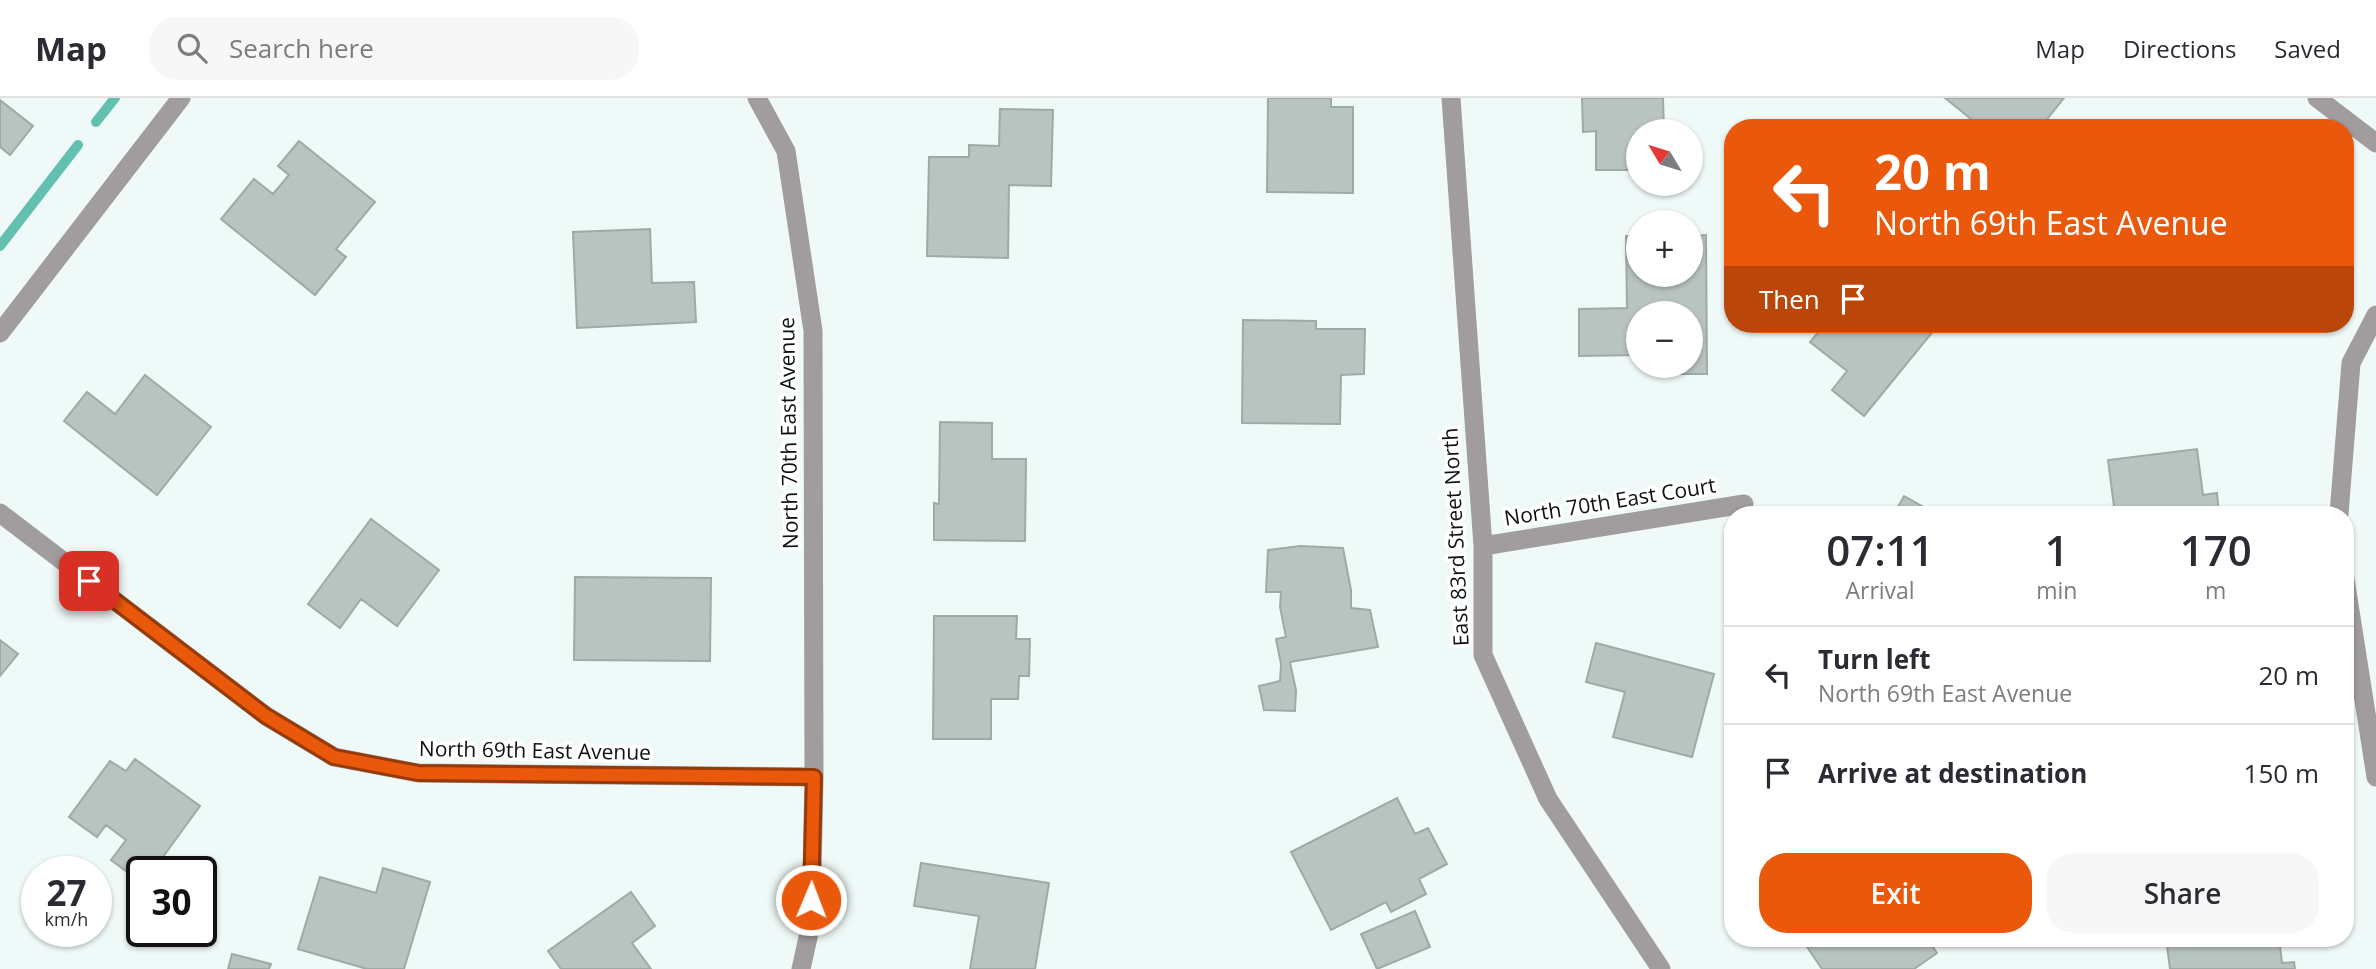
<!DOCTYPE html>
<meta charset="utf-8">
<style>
:root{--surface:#fff;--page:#f7f7f7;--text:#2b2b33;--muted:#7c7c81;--line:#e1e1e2;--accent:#ea580c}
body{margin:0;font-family:"Open Sans",sans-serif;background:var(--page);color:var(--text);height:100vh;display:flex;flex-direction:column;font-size:26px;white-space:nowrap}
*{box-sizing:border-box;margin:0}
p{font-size:23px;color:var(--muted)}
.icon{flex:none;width:38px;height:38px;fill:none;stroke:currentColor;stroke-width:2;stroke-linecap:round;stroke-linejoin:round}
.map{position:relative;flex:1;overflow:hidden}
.sheet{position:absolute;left:1724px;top:408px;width:630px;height:441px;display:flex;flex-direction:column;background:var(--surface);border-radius:28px;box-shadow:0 2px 5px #0004}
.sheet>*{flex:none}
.guide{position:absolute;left:1724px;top:21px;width:630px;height:214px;border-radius:28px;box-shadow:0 2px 5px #0004;background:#ea580c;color:#fff;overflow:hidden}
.needle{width:46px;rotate:308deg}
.buttons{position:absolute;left:1626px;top:21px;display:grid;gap:14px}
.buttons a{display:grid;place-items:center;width:77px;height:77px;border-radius:50%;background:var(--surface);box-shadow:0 2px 5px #0004;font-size:35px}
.speed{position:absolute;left:21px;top:758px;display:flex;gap:14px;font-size:35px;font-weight:700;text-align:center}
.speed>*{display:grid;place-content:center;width:91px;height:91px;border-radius:50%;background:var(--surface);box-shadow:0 2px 5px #0004;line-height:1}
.speed small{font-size:18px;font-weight:400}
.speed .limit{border:4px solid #111;border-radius:10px;background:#fff;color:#111}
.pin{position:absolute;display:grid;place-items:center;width:60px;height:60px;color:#fff;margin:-30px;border-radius:14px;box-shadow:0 4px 10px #0006}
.me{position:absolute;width:77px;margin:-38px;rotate:1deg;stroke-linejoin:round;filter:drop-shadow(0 0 5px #0008)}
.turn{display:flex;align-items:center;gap:24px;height:147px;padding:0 35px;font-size:32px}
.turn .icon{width:91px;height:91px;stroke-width:2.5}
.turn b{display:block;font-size:49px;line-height:60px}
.then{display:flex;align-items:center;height:66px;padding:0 35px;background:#0003;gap:14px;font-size:26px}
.eta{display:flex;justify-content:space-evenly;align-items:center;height:119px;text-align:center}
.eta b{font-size:42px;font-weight:600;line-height:49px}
.button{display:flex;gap:14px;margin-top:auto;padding:14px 35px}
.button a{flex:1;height:80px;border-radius:28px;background:var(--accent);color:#fff;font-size:28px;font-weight:600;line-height:80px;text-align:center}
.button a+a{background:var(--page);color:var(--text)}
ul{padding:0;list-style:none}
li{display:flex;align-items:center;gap:21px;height:98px;padding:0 35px;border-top:2px solid var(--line)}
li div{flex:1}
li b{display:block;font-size:26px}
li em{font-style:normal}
header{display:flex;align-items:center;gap:42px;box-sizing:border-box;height:98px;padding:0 35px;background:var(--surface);border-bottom:2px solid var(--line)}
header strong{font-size:33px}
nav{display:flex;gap:38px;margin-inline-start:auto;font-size:24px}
.search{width:490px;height:63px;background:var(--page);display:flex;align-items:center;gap:18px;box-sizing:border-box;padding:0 24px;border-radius:28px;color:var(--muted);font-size:26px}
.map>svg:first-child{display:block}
</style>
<header>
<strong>Map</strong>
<div class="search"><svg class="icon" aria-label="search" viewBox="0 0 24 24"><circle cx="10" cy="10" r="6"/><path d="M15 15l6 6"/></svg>Search here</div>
<nav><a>Map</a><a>Directions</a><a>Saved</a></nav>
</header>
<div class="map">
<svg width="2376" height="871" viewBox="0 0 2376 871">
<rect width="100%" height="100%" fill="#effaf8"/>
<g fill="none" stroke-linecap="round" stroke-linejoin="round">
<path stroke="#63c0b0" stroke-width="10" d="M96 24 115 0
M0 148 78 47"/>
</g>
<path fill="#b9c4c1" stroke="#9faaa7" stroke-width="2" d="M1268 0H1331V9H1353V95L1267 94Z
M1582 0H1663L1664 33H1638V72H1596V33L1583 34Z
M1945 0H2064L2040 30H1982Z
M0 2 33 28 10 57 0 49Z
M1000 11 1053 12 1051 88 1009 87 1008 160 927 158 929 59H969V47L999 48Z
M299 43 375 104 336 151 346 159 315 197 221 121 254 81 273 96 289 77 278 68Z
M650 131 652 185 694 184 696 224 577 230 573 134Z
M1706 137 1707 276H1654V268H1690V215H1638V257L1579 258V211L1627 210 1626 138H1638V177H1690V138Z
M1243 222 1316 223V231H1365L1364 276 1341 277 1340 326 1242 325Z
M1825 226H1939L1864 318 1832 292 1847 273 1810 244Z
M145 277 211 329 157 397 64 323 87 294 115 316Z
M940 324 992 325V361H1026L1025 443 934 442V405L939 406Z
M2197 351 2203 397 2217 395 2219 416H2115L2108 362Z
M1904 398 1936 416H1894Z
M371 421 439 472 397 528 361 501 340 530 308 506Z
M1300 448 1343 450 1351 492V510L1370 512 1378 549 1290 564 1296 592 1295 613 1264 612 1259 588 1280 583 1281 566 1276 541 1286 539 1280 509 1281 494H1266L1268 452Z
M575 479 711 480 710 563 574 562Z
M934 518H1017L1016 541H1030L1029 578H1019L1018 601H991V641H933Z
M0 542 18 556 0 578Z
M1596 545 1714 576 1692 659 1613 639 1625 594 1586 584Z
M135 661 200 708 152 774H142V785L111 762 126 742 106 727 97 739 69 719 110 663 126 673Z
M1397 700 1415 736 1428 730 1447 766 1419 781 1426 796 1391 814 1386 804 1331 832 1291 754Z
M921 765 1049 785 1035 871H970L979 818 914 808Z
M383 770 430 784 404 871H367L298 851 320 779 376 795Z
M631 794 655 828 632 845 651 871H561L548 853Z
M1415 813 1430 849 1377 871 1361 836Z
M1801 840H1881L1883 843 1888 840H1927L1937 855 1914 871H1822Z
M2166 840H2279L2282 865 2294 864 2295 871H2170Z
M232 856 271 866 269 871H228Z"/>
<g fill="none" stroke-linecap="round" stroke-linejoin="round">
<path stroke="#a19c9d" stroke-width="19" d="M757 0 786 53 813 233 814 679 811 826 801 871
M1451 0 1483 448V557L1548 701 1661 871
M2317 0 2376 45
M0 235 181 0
M0 415 266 618 334 659 418 675 814 679
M2339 416 2351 265 2376 217
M1483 448 1744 406
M2345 481 2376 679"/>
</g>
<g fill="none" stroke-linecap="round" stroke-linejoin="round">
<g stroke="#983908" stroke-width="18">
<path id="route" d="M89 483 266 618 334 659 418 675 814 679 811 802"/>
</g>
<use href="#route" stroke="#ea580c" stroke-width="12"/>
</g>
<g text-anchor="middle" stroke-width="7" stroke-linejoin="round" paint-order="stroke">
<g font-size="21" fill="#0e1110" stroke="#fff">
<text transform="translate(789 335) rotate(-91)" y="7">North 70th East Avenue</text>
<text transform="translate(1610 404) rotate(-9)" y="7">North 70th East Court</text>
<text transform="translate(1456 439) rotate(-93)" y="7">East 83rd Street North</text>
<text transform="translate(535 653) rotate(1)" y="7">North 69th East Avenue</text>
</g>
</g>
</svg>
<div class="buttons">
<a><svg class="needle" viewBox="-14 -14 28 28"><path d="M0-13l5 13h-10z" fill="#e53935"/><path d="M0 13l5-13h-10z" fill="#7c7c81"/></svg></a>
<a>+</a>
<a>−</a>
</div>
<div class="speed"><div>27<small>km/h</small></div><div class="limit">30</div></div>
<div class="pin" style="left:89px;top:483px;background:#d93025"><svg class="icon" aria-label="arrive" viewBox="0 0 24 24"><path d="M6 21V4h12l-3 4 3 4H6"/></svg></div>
<svg class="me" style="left:811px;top:802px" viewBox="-20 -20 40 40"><circle r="17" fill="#ea580c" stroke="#fff" stroke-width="3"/><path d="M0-11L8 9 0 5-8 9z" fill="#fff"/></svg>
<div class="guide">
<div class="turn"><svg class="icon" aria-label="left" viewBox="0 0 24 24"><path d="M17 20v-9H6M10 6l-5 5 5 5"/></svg><div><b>20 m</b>North 69th East Avenue</div></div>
<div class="then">Then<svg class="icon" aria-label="arrive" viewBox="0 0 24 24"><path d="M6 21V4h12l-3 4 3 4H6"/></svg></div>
</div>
<section class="sheet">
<div class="eta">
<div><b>07:11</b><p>Arrival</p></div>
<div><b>1</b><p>min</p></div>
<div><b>170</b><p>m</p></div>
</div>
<ul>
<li><svg class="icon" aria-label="left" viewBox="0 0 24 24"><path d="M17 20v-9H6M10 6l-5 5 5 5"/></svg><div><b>Turn left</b><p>North 69th East Avenue</p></div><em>20 m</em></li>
<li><svg class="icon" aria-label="arrive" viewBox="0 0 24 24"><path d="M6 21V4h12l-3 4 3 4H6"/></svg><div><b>Arrive at destination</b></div><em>150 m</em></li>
</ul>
<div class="button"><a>Exit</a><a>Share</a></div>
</section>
</div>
